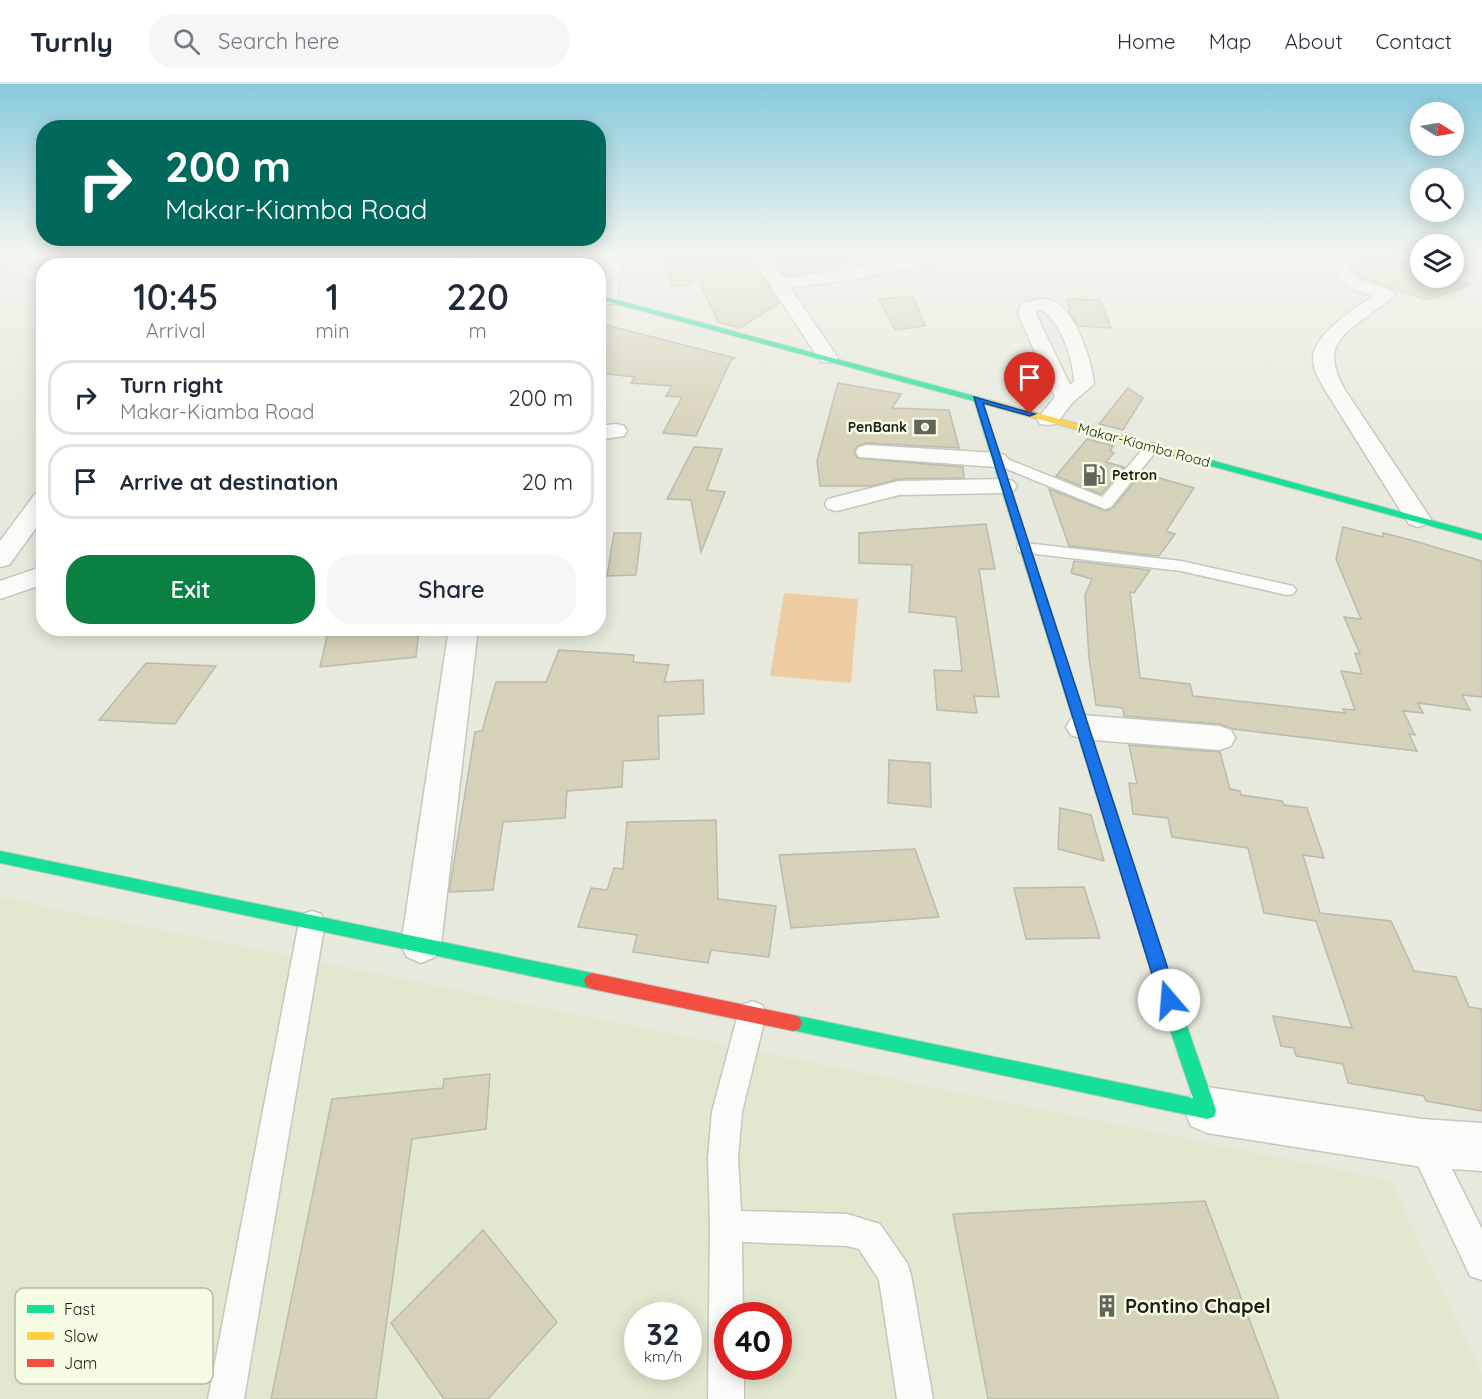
<!DOCTYPE html>
<style>
:root{--surface:#fff;--page:#f6f6f7;--text:#1f2937;--muted:#747a83;--line:#e0e1e3;--accent:#0b8043}
body{margin:0;font-family:Quicksand,sans-serif;background:var(--page);color:var(--text);height:100vh;display:flex;flex-direction:column;font-size:22px;white-space:nowrap}
*{box-sizing:border-box;margin:0}
p{font-size:20px;color:var(--muted)}
.icon{flex:none;width:33px;height:33px;fill:none;stroke:currentColor;stroke-width:2;stroke-linecap:round;stroke-linejoin:round}
.map{position:relative;flex:1;overflow:hidden}
.details{position:absolute;left:36px;top:174px;width:570px;height:378px;display:flex;flex-direction:column;background:var(--surface);border-radius:24px;box-shadow:0 3px 15px #0003}
.details>*{flex:none}
.hud{position:absolute;left:36px;top:36px;width:570px;height:126px;border-radius:24px;box-shadow:0 3px 15px #0003;background:#00695c;color:#fff;overflow:hidden}
.needle{width:39px;rotate:101deg}
.tools{position:absolute;left:1410px;top:18px;display:grid;gap:12px}
.tools a{display:grid;place-items:center;width:54px;height:54px;border-radius:50%;background:var(--surface);box-shadow:0 3px 15px #0003;font-size:30px}
.speed{position:absolute;left:624px;top:1218px;display:flex;gap:12px;font-size:30px;font-weight:700;text-align:center}
.speed>*{display:grid;place-content:center;width:78px;height:78px;border-radius:50%;background:var(--surface);box-shadow:0 3px 15px #0003;line-height:1}
.speed small{font-size:15px;font-weight:400}
.speed .limit{border:9px solid #d22;background:#fff;color:#111}
.pin{position:absolute;display:grid;place-items:center;width:51px;height:51px;color:#fff;margin:-62px -26px;border-radius:50% 50% 50% 0;rotate:-45deg;box-shadow:0 0 6px #0007}
.pin .icon{rotate:45deg}
.me{position:absolute;width:66px;margin:-33px;rotate:342deg;stroke-linejoin:round;filter:drop-shadow(0 0 4px #0008)}
.turn{display:flex;align-items:center;gap:21px;height:126px;padding:0 30px;font-size:27px}
.turn .icon{width:78px;height:78px;stroke-width:2.5}
.turn b{display:block;font-size:42px;line-height:51px}
.eta{display:flex;justify-content:space-evenly;align-items:center;height:102px;text-align:center}
.eta b{font-size:36px;font-weight:600;line-height:42px}
.action{display:flex;gap:12px;margin-top:auto;padding:12px 30px}
.action a{flex:1;height:69px;border-radius:24px;background:var(--accent);color:#fff;font-size:24px;font-weight:600;line-height:69px;text-align:center}
.action a+a{background:var(--page);color:var(--text)}
ul{padding:0;list-style:none}
li{display:flex;align-items:center;gap:18px;height:75px;margin:0 12px 9px;padding:0 18px;border:3px solid var(--line);border-radius:24px}
li div{flex:1}
li b{display:block;font-size:22px}
li em{font-style:normal}
header{display:flex;align-items:center;gap:36px;box-sizing:border-box;height:84px;padding:0 30px;background:var(--surface);border-bottom:2px solid var(--line)}
header strong{font-size:28px}
nav{display:flex;gap:33px;margin-inline-start:auto;font-size:21px}
.search{width:420px;height:54px;background:var(--page);display:flex;align-items:center;gap:15px;box-sizing:border-box;padding:0 21px;border-radius:24px;color:var(--muted);font-size:22px}
.map>svg:first-child{display:block}
</style>
<header>
<strong>Turnly</strong>
<div class="search"><svg class="icon" aria-label="search" viewBox="0 0 24 24"><circle cx="10" cy="10" r="6"/><path d="M15 15l6 6"/></svg>Search here</div>
<nav><a>Home</a><a>Map</a><a>About</a><a>Contact</a></nav>
</header>
<div class="map">
<svg width="1482" height="1315" viewBox="0 0 1482 1315">
<rect width="100%" height="100%" fill="#e6e9dc"/>
<path fill="#e2e8d0" fill-rule="evenodd" d="M0 813 1390 1096 1482 1290V1315H0ZM638 1232H688V1282H638ZM728 1232H778V1282H728Z"/>
<path fill="#eecba1" d="M784 509 858 515 851 599 770 592Z"/>
<path fill="#d6d1b9" stroke="#babaaf" stroke-width="1.5" d="M660 171H749L779 219 740 244 718 238 698 194 685 202H672Z
M770 171H854L833 185 785 193Z
M1364 171H1378L1420 185V194H1448L1471 201 1426 216 1356 191 1351 184Z
M913 212 925 242 895 246 879 215Z
M1067 215 1100 216 1111 244 1078 242 1070 229Z
M598 239 735 274 731 276 696 352 663 349 682 313 666 312 672 302 631 299 635 293 598 289Z
M838 299 901 310 892 324 949 326 959 364 866 359 857 362 854 367 857 374 963 383 964 394 899 395 872 402H820L817 377Z
M1128 304 1143 314 1123 346 1099 340Z
M1087 355 1113 362 1110 367 1114 369 1106 378 1124 383 1101 410 1056 392Z
M694 363 722 365 707 406 725 408 701 468 691 416 667 415Z
M1142 389 1194 404 1166 447 1175 450 1159 472 1069 462 1049 405 1106 427 1113 424Z
M986 440 995 485H979L999 613 974 612 977 629 937 626 934 586 962 587 956 533 909 528 912 481 859 479V449Z
M1343 443 1383 453V449L1411 456 1482 477V613L1462 611 1470 626 1418 619 1423 629 1403 627 1415 651 1409 650 1417 667 1233 645 1219 640 1124 632 1123 624 1096 621 1089 574 1085 511 1092 495 1071 489 1074 477 1150 486 1134 509 1130 508 1140 594 1190 600 1193 612 1345 629 1343 625 1355 626 1341 587 1362 590 1355 569 1360 570 1344 533 1361 535 1336 475Z
M614 449H641L636 491 607 492Z
M329 544H419L416 573 320 583Z
M559 566 634 571 633 578 669 581 664 598 703 596 704 630 658 632 659 675 623 677 622 703 567 707 565 734 503 738 493 806 449 808 475 648 482 647 496 598H546Z
M146 579 216 582 175 640 99 636Z
M1129 661 1220 668 1230 705 1240 707 1241 711 1282 717 1284 721 1307 724 1324 774 1303 771 1320 829 1391 837 1414 887 1456 893 1469 923 1482 925V1027L1426 1017 1424 1012 1348 999 1343 980 1296 972 1294 964 1281 962 1273 932 1352 944 1316 837 1264 829 1248 764 1172 753 1168 734 1133 730 1129 699 1137 700Z
M889 676 930 679 931 723 888 719Z
M1060 724 1091 731 1104 777 1058 765Z
M716 736 718 815 776 822 769 873 711 866 708 879 633 868 637 851 578 843 591 804 607 806 614 784 623 785 627 738Z
M915 765 939 833 791 844 779 771Z
M1084 803 1100 854 1026 855 1014 804Z
M490 990 486 1045 412 1055 376 1315H271L332 1015 443 1004 444 995Z
M1205 1117 1279 1315H988L953 1130Z
M483 1146 557 1238 488 1315H444L391 1239Z"/>
<g fill="none" stroke-linecap="round" stroke-linejoin="round">
<g stroke="#c4c7bd" stroke-width="3">
<path id="lane" d="M1152 359 1157 360 1159 363 1157 366 1111 423 1105 425 992 379 990 376 997 372 1002 373 1102 413 1147 360Z
M1025 459 1181 477 1293 502 1296 506 1293 510 1287 511 1181 487 1019 468 1017 464 1019 460Z
M312 827 321 830 325 838 244 1315H208L299 838 303 830Z
M752 917 762 921 766 930 742 1028 738 1074 741 1127 847 1130 880 1140 907 1179 911 1191 933 1315H897L879 1196 859 1165 847 1162 742 1158 743 1232H728V1282H744V1315H708L710 1142 708 1074 712 1028 738 930 742 921Z
M1423 1045 1434 1049 1482 1145V1196L1470 1192 1408 1060 1412 1049Z"/>
</g>
<g stroke="#c4c7bd" stroke-width="3">
<path id="street" d="M0 171H19L0 182Z
M602 171H618L621 186 617 216 614 220H602L599 216 605 186Z
M751 171H767L784 195 929 171H962L954 176 855 195 790 204 838 274 835 278H821Z
M1344 171H1362L1348 184 1356 194 1392 207 1395 211C1390 217 1382 221 1376 226 1341 251 1320 262 1345 306L1431 435 1427 440 1418 443 1409 440 1325 306C1320 297 1313 286 1313 275 1313 250 1354 225 1373 212 1349 204 1346 204 1331 183Z
M1040 215C1044 215 1050 215 1054 217 1076 228 1092 277 1094 300L1073 318 1056 340 1048 341 1040 340 1037 335 1055 313 1018 230 1022 219ZM1036 226H1043C1062 242 1073 273 1074 298L1070 301 1036 230Z
M616 340 624 342 627 347 624 352 598 356V342Z
M867 361 997 369 1005 371 1009 376 1005 381 997 383 859 373 856 368 859 363Z
M1005 395 1013 397 1017 402 1013 407 1005 409 899 411 837 427 828 425 825 420 828 415 899 397Z
M44 408V433L9 481 0 483V457L35 410Z
M44 482V500L0 515V497Z
M449 544H478L441 861 435 873 421 879 407 873 401 861Z
M1082 631 1219 642 1231 646 1235 654 1231 662 1219 666 1082 655 1071 651 1066 643 1071 635Z
M1207 1003 1422 1035 1482 1039V1087L1422 1083 1207 1049 1191 1042 1184 1026 1191 1010Z"/>
</g>
<g stroke="#c4c7bd" stroke-width="2">
<path id="fast" d="M598 211 989 316V320H983L1178 916 1216 1026 1214 1033 1207 1035 787 945 784 939 787 933 793 931 1193 1014 1160 916 974 317 598 215Z
M1171 367H1177L1482 450V456L1171 371Z
M0 767 592 889 598 892 600 897 598 902 592 905 0 779Z"/>
</g>
<g stroke="#c4c7bd" stroke-width="2">
<path id="slow" d="M450 171H460L493 182H481Z
M986 315 1177 367 1179 369 1171 371 983 320 982 318Z"/>
</g>
<g stroke="#c4c7bd" stroke-width="2">
<path id="jam" d="M592 889 793 931 799 933 802 939 799 945 793 947 592 905 586 902 584 897 586 892Z"/>
</g>
<use href="#lane" fill="#fbfcfa" fill-rule="evenodd"/>
<use href="#street" fill="#fbfcfa" fill-rule="evenodd"/>
<use href="#fast" fill="#16e098" fill-rule="evenodd"/>
<use href="#slow" fill="#ffcf43" fill-rule="evenodd"/>
<use href="#jam" fill="#f24e42" fill-rule="evenodd"/>
</g>
<linearGradient id="sky" x2="0" y2="1"><stop stop-color="#86cadd"/><stop offset="0.48" stop-color="#f4f5ef"/><stop offset="1" stop-color="#f4f5ef" stop-opacity="0"/></linearGradient>
<rect width="1482" height="355" fill="url(#sky)"/>
<path fill="#1a73e8" stroke="#114b97" stroke-width="1.5" d="M974 313 1035 330 1030 332 983 319 1178 916 1175 922 1169 924 1163 922 1160 916Z"/>
<defs>
<g id="bank-bare" transform="scale(1.8)"><path d="M-6-4H6V4H-6ZM0-2.3a2.3 2.3 0 1 0 0 4.6a2.3 2.3 0 1 0 0-4.6Z" fill="#63655b" stroke="#f6fce3" stroke-width="2.5" paint-order="stroke"/></g>
<g id="fuel-bare" transform="scale(1.8)"><path d="M-5.5-6h7V0h2V4h1.3V-2.5L3-4.5l.8-.8L6-3V5H2.5V1h-1V6h-7ZM-4.2-4.7v3.2H.2V-4.7Z" fill="#63655b" stroke="#f6fce3" stroke-width="2.5" paint-order="stroke"/></g>
<g id="building-bare" transform="scale(1.8)"><path d="M-4-6H4V6H1V3H-1V6H-4ZM-2.5-4.3h1.7v1.8h-1.7ZM.8-4.3h1.7v1.8H.8ZM-2.5-1h1.7V.8h-1.7ZM.8-1h1.7V.8H.8Z" fill="#63655b" stroke="#f6fce3" stroke-width="2.5" paint-order="stroke"/></g>
</defs>
<g fill-rule="evenodd">
<use href="#bank-bare" x="925" y="343"/>
<use href="#fuel-bare" x="1094" y="391"/>
<use href="#building-bare" x="1107" y="1222"/>
</g>
<g text-anchor="middle" stroke-width="5" stroke-linejoin="round" paint-order="stroke">
<g font-size="14" font-weight="bold" fill="#1c1e15" stroke="#f6fce3" text-anchor="end">
<text x="907" y="348">PenBank</text>
<text x="1112" y="396" text-anchor="start">Petron</text>
</g>
<g font-size="14" fill="#1c1e15" stroke="#f6fce3">
<text transform="translate(1144 361) rotate(15)" y="5">Makar-Kiamba Road</text>
</g>
<g font-size="20" font-weight="bold" fill="#1c1e15" stroke="#f6fce3" text-anchor="start">
<text x="1125" y="1229">Pontino Chapel</text>
</g>
</g>
<rect x="15" y="1204" width="198" height="96" rx="9" fill="#f6fce3" stroke="#b5b9a5" stroke-width="1.5"/>
<rect x="27" y="1221" width="27" height="8" fill="#16e098"/>
<rect x="27" y="1248" width="27" height="8" fill="#ffcf43"/>
<rect x="27" y="1275" width="27" height="8" fill="#f24e42"/>
<g font-size="16" fill="#1c1e15">
<text x="64" y="1231">Fast</text>
<text x="64" y="1258">Slow</text>
<text x="64" y="1285">Jam</text>
</g>
</svg>
<div class="tools">
<a><svg class="needle" viewBox="-14 -14 28 28"><path d="M0-13l5 13h-10z" fill="#e53935"/><path d="M0 13l5-13h-10z" fill="#747a83"/></svg></a>
<a><svg class="icon" aria-label="search" viewBox="0 0 24 24"><circle cx="10" cy="10" r="6"/><path d="M15 15l6 6"/></svg></a>
<a><svg class="icon" aria-label="layers" viewBox="0 0 24 24"><path d="M12 4l9 5-9 5-9-5zM3 14l9 5 9-5"/></svg></a>
</div>
<div class="speed"><div>32<small>km/h</small></div><div class="limit">40</div></div>
<div class="pin" style="left:1030px;top:330px;background:#d93025"><svg class="icon" aria-label="arrive" viewBox="0 0 24 24"><path d="M6 21V4h12l-3 4 3 4H6"/></svg></div>
<svg class="me" style="left:1169px;top:916px" viewBox="-20 -20 40 40"><circle r="19" fill="#fff"/><path d="M0-13L10 11 0 6-10 11z" fill="#1a73e8"/></svg>
<div class="hud">
<div class="turn"><svg class="icon" aria-label="right" viewBox="0 0 24 24"><path d="M7 20v-9h11M14 6l5 5-5 5"/></svg><div><b>200 m</b>Makar-Kiamba Road</div></div>
</div>
<section class="details">
<div class="eta">
<div><b>10:45</b><p>Arrival</p></div>
<div><b>1</b><p>min</p></div>
<div><b>220</b><p>m</p></div>
</div>
<ul>
<li><svg class="icon" aria-label="right" viewBox="0 0 24 24"><path d="M7 20v-9h11M14 6l5 5-5 5"/></svg><div><b>Turn right</b><p>Makar-Kiamba Road</p></div><em>200 m</em></li>
<li><svg class="icon" aria-label="arrive" viewBox="0 0 24 24"><path d="M6 21V4h12l-3 4 3 4H6"/></svg><div><b>Arrive at destination</b></div><em>20 m</em></li>
</ul>
<div class="action"><a>Exit</a><a>Share</a></div>
</section>
</div>
